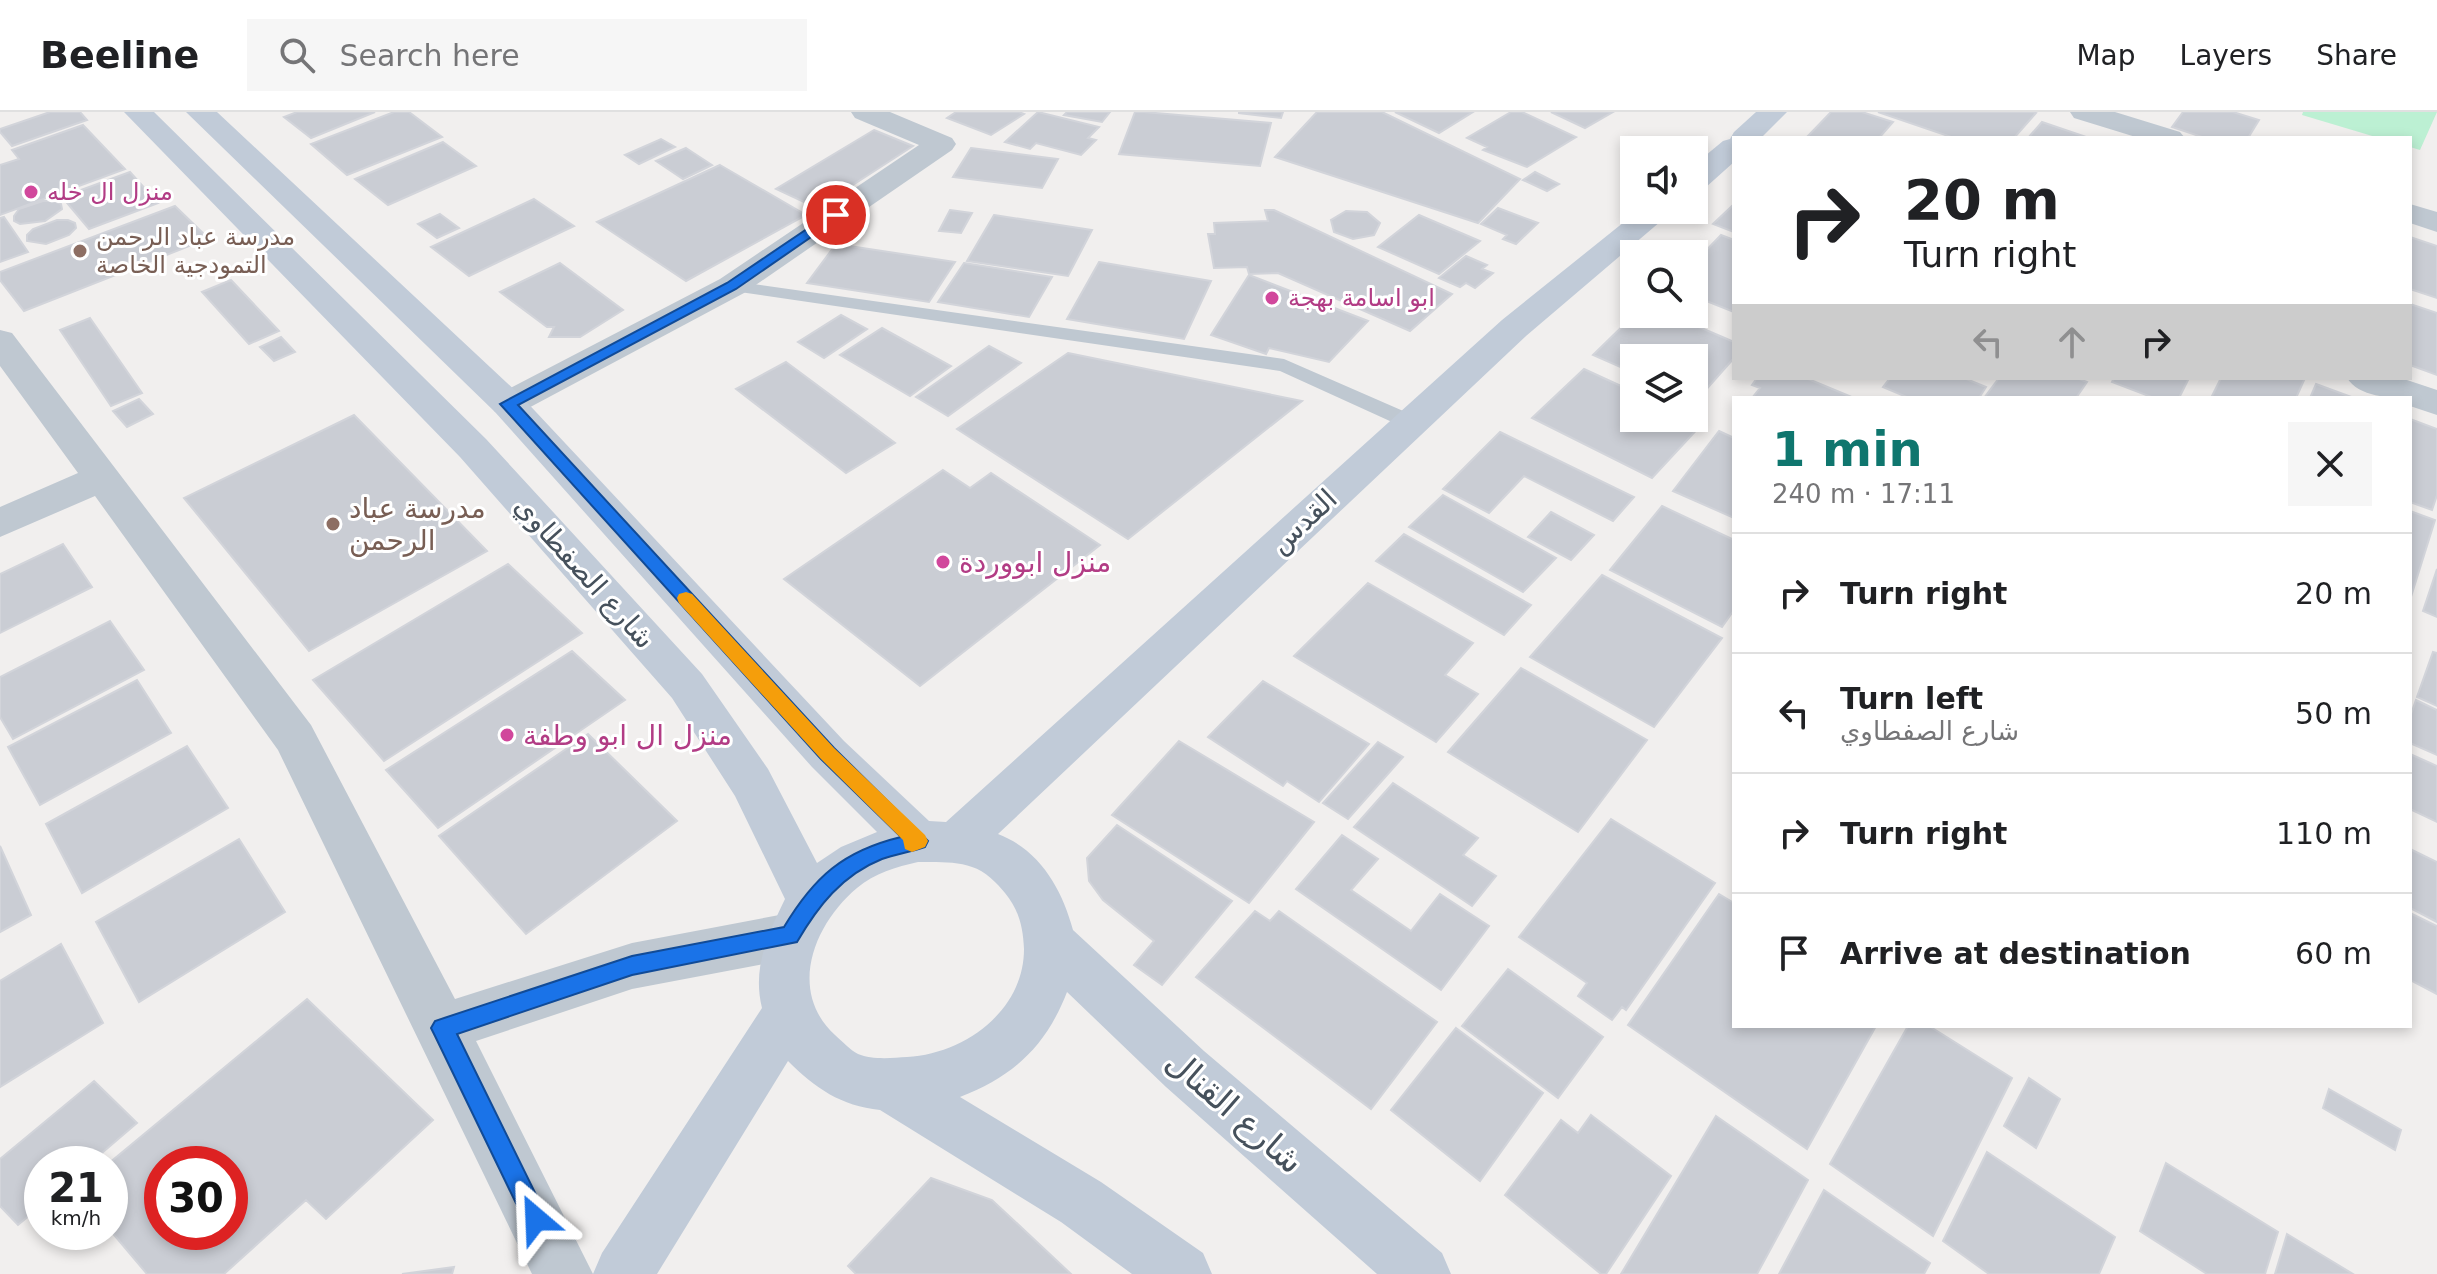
<!DOCTYPE html>
<meta charset="utf-8">
<style>
:root{--surface:#fff;--page:#f6f6f6;--text:#202124;--muted:#757577;--line:#e0e0e0;--accent:#0f766e}
body{margin:0;font-family:"DejaVu Sans","Noto Sans Arabic",sans-serif;background:var(--page);color:var(--text);height:100vh;display:flex;flex-direction:column;font-size:30px;white-space:nowrap}
*{box-sizing:border-box;margin:0}
p{font-size:26px;color:var(--muted)}
.icon{flex:none;width:44px;height:44px;fill:none;stroke:currentColor;stroke-width:2;stroke-linecap:round;stroke-linejoin:round}
.map{position:relative;flex:1;overflow:hidden}
.drawer{position:absolute;left:1732px;top:284px;width:680px;height:632px;display:flex;flex-direction:column;background:var(--surface);border-radius:0px;box-shadow:0 4px 12px #0003}
.drawer>*{flex:none}
.guide{position:absolute;left:1732px;top:24px;width:680px;height:244px;border-radius:0px;box-shadow:0 4px 12px #0003;background:#fff;color:var(--text);overflow:hidden}
.tools{position:absolute;left:1620px;top:24px;display:grid;gap:16px}
.tools a{display:grid;place-items:center;width:88px;height:88px;border-radius:0px;background:var(--surface);box-shadow:0 4px 12px #0003;font-size:40px}
.speed{position:absolute;left:24px;top:1034px;display:flex;gap:16px;font-size:40px;font-weight:700;text-align:center}
.speed>*{display:grid;place-content:center;width:104px;height:104px;border-radius:50%;background:var(--surface);box-shadow:0 4px 12px #0003;line-height:1}
.speed small{font-size:20px;font-weight:400}
.speed .limit{border:12px solid #d22;background:#fff;color:#111}
.pin{position:absolute;display:grid;place-items:center;width:68px;height:68px;color:#fff;margin:-34px;border:4px solid #fff;border-radius:50%;box-shadow:0 2px 8px #0007}
.me{position:absolute;width:88px;margin:-44px;rotate:334deg;stroke-linejoin:round;filter:drop-shadow(0 0 6px #0008)}
.turn{display:flex;align-items:center;gap:28px;height:168px;padding:0 40px;font-size:36px}
.turn .icon{width:104px;height:104px;stroke-width:2.5}
.turn b{display:block;font-size:56px;line-height:68px}
.lanes{display:flex;align-items:center;height:76px;padding:0 40px;background:#0003;justify-content:center;gap:40px;direction:ltr}
.lanes .off{opacity:.35}
.round{display:grid;place-items:center;flex:none;width:84px;height:84px;border-radius:0px;background:var(--page)}
.summary{display:flex;align-items:center;justify-content:space-between;height:136px;padding:0 40px}
h1{font-size:48px;font-weight:800;line-height:60px;color:var(--accent)}
ul{padding:0;list-style:none}
li{display:flex;align-items:center;gap:24px;height:120px;padding:0 40px;border-top:2px solid var(--line)}
li div{flex:1}
li b{display:block;font-size:30px}
li em{font-style:normal}
header{display:flex;align-items:center;gap:48px;box-sizing:border-box;height:112px;padding:0 40px;background:var(--surface);border-bottom:2px solid var(--line)}
header strong{font-size:38px}
nav{display:flex;gap:44px;margin-inline-start:auto;font-size:28px}
.search{width:560px;height:72px;background:var(--page);display:flex;align-items:center;gap:20px;box-sizing:border-box;padding:0 28px;border-radius:0px;color:var(--muted);font-size:30px}
.map>svg:first-child{display:block}
</style>
<header>
<strong>Beeline</strong>
<div class="search"><svg class="icon" aria-label="search" viewBox="0 0 24 24"><circle cx="10" cy="10" r="6"/><path d="M15 15l6 6"/></svg>Search here</div>
<nav><a>Map</a><a>Layers</a><a>Share</a></nav>
</header>
<div class="map">
<svg width="2437" height="1162" viewBox="0 0 2437 1162">
<rect width="100%" height="100%" fill="#f1efee"/>
<path fill="#bcf0d3" d="M2303 0H2437L2420 38 2410 35V26H2379L2302 3Z"/>
<path fill="#cacdd4" stroke="#d2d4da" stroke-width="2" fill-rule="evenodd" d="M50 0H80L87 8 12 34 0 20V17Z
M297 0H375L311 26 284 5Z
M394 0H409L442 25 347 63 311 32Z
M956 0H1019L1024 2 991 23 947 6Z
M1038 0 1099 15 1088 26 1096 28 1081 43 1036 31 1030 37 1005 30Z
M1067 0H1110L1102 10 1064 3Z
M1135 0H1144L1271 11 1260 54 1119 42Z
M1283 0 1281 6 1239 1V0Z
M1317 0H1382L1520 67 1478 111 1275 45Z
M1395 0H1473L1439 21Z
M1511 0H1522L1576 25 1527 55 1483 38 1487 35 1467 26Z
M1551 0H1613L1585 16Z
M1831 0H1862L1893 10 1879 26H1806Z
M1878 0H2033L2036 1 2014 26H1954Z
M2183 0H2233L2259 8 2248 26H2205L2172 15Z
M2042 10 2089 26H2028Z
M83 13 125 57 0 103V53L19 47 12 38Z
M874 18 913 34 817 96 776 77Z
M661 27 675 35 639 52 625 43Z
M443 30 476 54 388 93 355 67Z
M686 36 712 53 683 67 656 49Z
M971 36 1058 47 1042 76 953 65Z
M720 53 806 103 686 169 597 110Z
M130 60 158 91 89 117 62 85Z
M1535 60 1559 72 1547 79 1523 68Z
M534 87 574 114 469 164 431 135Z
M43 89H54L61 92 62 97 45 109 20 112 14 109V104L19 97Z
M1734 92V120L1713 112Z
M175 94 205 123 197 131 24 199 0 168V160Z
M1498 96 1538 111 1516 132 1503 127 1507 123 1481 112Z
M950 98 972 101 961 121 939 119Z
M1265 98H1274L1452 182 1410 219 1278 161 1249 162 1247 155 1214 156 1208 122H1215L1214 111 1268 109Z
M1346 99 1367 100 1380 111 1374 123 1353 127 1334 120 1331 108Z
M440 102 459 116 437 126 418 112Z
M994 103 1092 118 1068 164 967 149Z
M1419 103 1480 129 1439 162 1378 135Z
M4 105 28 140 0 150V106Z
M57 108H68L75 111 76 116 69 123 46 132 27 129V123L33 117Z
M1721 123 1734 128V200L1694 184V151Z
M2410 125 2437 134V186L2410 177Z
M836 132 955 150 929 190 807 171Z
M1466 144 1487 153 1482 157 1493 161 1475 176 1466 171 1460 175 1439 166Z
M1099 150 1211 169 1184 227 1067 207Z
M560 151 623 198 580 225H549L554 215H547L500 180Z
M964 151 1052 165 1029 205 938 190Z
M1249 163 1368 209 1329 250 1269 236 1266 242 1211 223Z
M231 168 279 219 249 232 202 180Z
M2410 192 2437 201V263L2410 253Z
M1635 202H1669L1734 230V246L1696 289 1694 246H1634V261L1593 243Z
M841 203 867 217 824 246 798 230Z
M90 206 142 281 111 294 60 218Z
M882 216 951 254 910 284 840 243Z
M281 225 295 240 274 249 260 235Z
M989 234 1021 251 948 304 916 285Z
M1068 241 1302 289 1128 427 957 317Z
M786 250 895 331 846 361 736 277Z
M1584 257 1634 280V306H1690L1702 312 1652 366 1532 306Z
M1757 266H1806L1854 286H1752L1760 276 1752 273Z
M1890 266H1964L1986 275 1979 286H1909L1883 275Z
M1999 266H2077L2087 270 2076 286H1984Z
M2114 266H2189L2179 286H2154L2112 270Z
M2221 266H2305L2296 286H2211Z
M2316 272 2354 286H2310Z
M139 287 153 302 127 315 113 299Z
M354 303 487 439 309 539 184 386Z
M2410 307 2437 317V383L2432 398 2410 390Z
M1719 319 1734 326V406L1673 379Z
M1500 320 1634 385 1613 409 1524 364 1489 401 1443 377Z
M943 358 970 376 991 361 1100 433 920 574 784 467Z
M1443 383 1556 446 1523 480 1409 415Z
M1662 394 1734 428V498L1722 515 1610 458Z
M2410 399 2435 408 2410 488Z
M1551 400 1594 423 1571 448 1528 425Z
M1404 422 1531 493 1504 523 1376 449Z
M63 432 92 475 0 521V462Z
M508 452 582 521 384 649 313 568Z
M2437 457V505L2423 499Z
M1602 463 1722 526 1654 615 1530 545Z
M1368 471 1473 531 1445 563 1478 582 1436 630 1294 544Z
M110 509 144 558 13 627 0 605V565Z
M572 539 625 588 438 716 386 658Z
M2433 540 2437 541V594L2417 585Z
M1521 556 1647 628 1578 720 1448 640Z
M137 568 171 621 40 693 8 635Z
M1263 569 1369 632 1319 690 1287 669 1283 674 1208 625Z
M2416 588 2437 598V643L2410 631V605Z
M588 622 677 709 526 822 439 724Z
M1179 629 1314 710 1249 791 1112 703Z
M1378 630 1403 645 1348 707 1323 691Z
M187 634 228 696 82 781 46 712Z
M2410 642 2437 654V710L2410 697Z
M1393 671 1478 726 1463 743 1496 764 1472 794 1354 715Z
M1611 707 1715 771 1626 898 1622 895 1612 908 1578 884 1587 871 1519 825Z
M1117 713 1232 789 1162 873 1134 853 1154 829 1103 788 1089 769 1087 746Z
M1342 723 1378 747 1351 778 1411 819 1440 782 1489 814 1441 878 1296 777Z
M239 727 285 800 139 890 96 810Z
M0 734 31 803 0 820Z
M2410 737 2437 750V810L2410 796Z
M1719 782 1734 791V914H1876L1807 1037 1628 913Z
M1255 799 1270 809 1279 799 1437 910 1371 997 1196 865Z
M2410 801 2437 814V882L2410 868Z
M61 832 103 911 0 975V869Z
M1508 857 1603 925 1558 986 1462 914Z
M307 887 433 1008 326 1107 306 1088 224 1162H147L110 1118 108 1052ZM162 1052H230V1120H162Z
M1908 914H1929L2012 966 1933 1124 1830 1052Z
M1456 916 1543 981 1480 1069 1391 998Z
M2029 966 2060 987 2036 1036 2004 1014Z
M94 969 137 1011 89 1052H42V1093L18 1113 0 1094V1047Z
M2329 977 2401 1018 2395 1038 2323 996Z
M1591 1003 1671 1064 1606 1162H1601L1505 1083 1561 1008 1578 1021Z
M1716 1004 1808 1068 1757 1162H1621Z
M1987 1040 2115 1125 2099 1162H1989L1943 1129Z
M2166 1051 2278 1120 2265 1162H2207L2140 1119Z
M931 1066 992 1088 1071 1162H856L848 1154Z
M1824 1078 1930 1151 1924 1162H1779Z
M2287 1122 2353 1162H2275Z
M454 1155 452 1162H402Z"/>
<g fill="none" stroke-linecap="round" stroke-linejoin="round">
<path fill="#bfc8d1" fill-rule="evenodd" d="M732 169 1284 247 1417 305 1420 310 1417 315H1403L1280 259 726 178 723 174 726 170Z"/>
<path fill="#bfc8d1" fill-rule="evenodd" d="M851 0H890L952 26 956 32 952 38 744 181 521 300 508 304 495 300 490 292 495 284 720 167 919 33 855 6Z
M2070 0H2115L2180 20 2185 26H2139L2074 6Z
M2410 92 2437 100V120L2410 111Z
M0 218 12 221 311 613 455 887 632 831 790 801 808 808 815 824 808 840 790 847 632 877 476 929 593 1162H532L278 638 95 384 0 425V395L78 361 0 254Z"/>
<path fill="#bfc8d1" fill-rule="evenodd" d="M2347 266H2401L2437 278V303L2410 294V286C2390 286 2359 285 2347 266Z"/>
<path fill="#c1cbd8" fill-rule="evenodd" d="M124 0H154L486 327 702 562 768 657 817 751 841 735 877 720 812 655 495 300 186 0H217L521 284 844 629 929 709 946 710 1502 208 1639 98H1674L1526 224 998 722C1040 738 1062 777 1073 818L1204 939 1442 1141 1451 1162H1377L1166 975 1067 880C1046 934 1014 964 960 985L1101 1070 1203 1141 1212 1162H1132L1061 1110 880 998C841 994 815 976 788 949L657 1162H593L602 1141 762 896C752 856 768 822 785 787L735 684 672 586 460 345ZM918 750C935 750 956 749 972 755 985 759 997 771 1005 781 1019 798 1023 815 1024 837 1024 899 964 942 907 945 892 946 872 948 858 942 850 938 842 929 835 923 787 879 814 812 857 776 875 761 896 755 918 750Z
M1756 0H1787L1761 26H1734V50L1705 76 1694 78V53L1723 29 1730 27 1734 20Z"/>
</g>
<path fill="#1a73e8" stroke="#114b97" stroke-width="2" d="M832 100 843 103 736 177 518 293 834 636 928 729 925 735C911 740 896 742 882 747 842 763 818 794 797 830L632 863 457 922 548 1107 545 1116 536 1119 528 1116 435 924 431 916 435 909 632 844 784 815C814 765 843 739 901 725L821 647 500 292 727 171Z"/>
<path fill="#f59e0b" d="M686 480 692 482 834 636 925 723 928 729 925 735 912 740 905 737 903 728 821 647 679 491 677 486 679 482Z"/>
<g fill="#d1479c" stroke="#fff" stroke-width="3">
<circle cx="31" cy="80" r="8"/>
<circle cx="1272" cy="186" r="8"/>
<circle cx="943" cy="450" r="8"/>
<circle cx="507" cy="623" r="8"/>
</g>
<g fill="#8d6e63" stroke="#fff" stroke-width="3">
<circle cx="80" cy="139" r="8"/>
<circle cx="333" cy="412" r="8"/>
</g>
<g text-anchor="middle" stroke-width="6" stroke-linejoin="round" paint-order="stroke">
<g font-size="24" fill="#b23c85" stroke="#fff" text-anchor="start">
<text x="47" y="88">منزل ال خله</text>
<text x="1288" y="194">ابو اسامة بهجة</text>
</g>
<g font-size="24" fill="#785e54" stroke="#fff" text-anchor="start">
<text x="96" y="133">مدرسة عباد الرحمن<tspan x="96" dy="28">التمودجية الخاصة</tspan></text>
</g>
<g font-size="28" fill="#785e54" stroke="#fff" text-anchor="start">
<text x="349" y="406">مدرسة عباد<tspan x="349" dy="32">الرحمن</tspan></text>
</g>
<g font-size="28" fill="#46515c" stroke="#fff">
<text transform="translate(1303 409) rotate(-43)" y="10">القدس</text>
<text transform="translate(585 460) rotate(48)" y="10">شارع الصفطاوي</text>
</g>
<g font-size="28" fill="#b23c85" stroke="#fff" text-anchor="start">
<text x="959" y="460">منزل ابووردة</text>
<text x="523" y="633">منزل ال ابو وطفة</text>
</g>
<g font-size="34" fill="#46515c" stroke="#fff">
<text transform="translate(1235 999) rotate(41)" y="12">شارع القنال</text>
</g>
</g>
</svg>
<div class="tools">
<a><svg class="icon" aria-label="sound" viewBox="0 0 24 24"><path d="M4 9h4l5-4v14l-5-4H4zM17 9q2 3 0 6"/></svg></a>
<a><svg class="icon" aria-label="search" viewBox="0 0 24 24"><circle cx="10" cy="10" r="6"/><path d="M15 15l6 6"/></svg></a>
<a><svg class="icon" aria-label="layers" viewBox="0 0 24 24"><path d="M12 4l9 5-9 5-9-5zM3 14l9 5 9-5"/></svg></a>
</div>
<div class="speed"><div>21<small>km/h</small></div><div class="limit">30</div></div>
<div class="pin" style="left:836px;top:103px;background:#d93025"><svg class="icon" aria-label="arrive" viewBox="0 0 24 24"><path d="M6 21V4h12l-3 4 3 4H6"/></svg></div>
<svg class="me" style="left:536px;top:1107px" viewBox="-20 -20 40 40"><path d="M0-17L14 15 0 8-14 15z" fill="#1a73e8" stroke="#fff" stroke-width="4"/></svg>
<div class="guide">
<div class="turn"><svg class="icon" aria-label="right" viewBox="0 0 24 24"><path d="M7 20v-9h11M14 6l5 5-5 5"/></svg><div><b>20 m</b>Turn right</div></div>
<div class="lanes"><svg class="icon off" aria-label="left" viewBox="0 0 24 24"><path d="M17 20v-9H6M10 6l-5 5 5 5"/></svg><svg class="icon off" aria-label="ahead" viewBox="0 0 24 24"><path d="M12 20V5M6 11l6-6 6 6"/></svg><svg class="icon" aria-label="right" viewBox="0 0 24 24"><path d="M7 20v-9h11M14 6l5 5-5 5"/></svg></div>
</div>
<section class="drawer">
<div class="summary"><div><h1>1 min</h1><p>240 m · 17:11</p></div><a class="round"><svg class="icon" aria-label="close" viewBox="0 0 24 24"><path d="M6 6l12 12M18 6L6 18"/></svg></a></div>
<ul>
<li><svg class="icon" aria-label="right" viewBox="0 0 24 24"><path d="M7 20v-9h11M14 6l5 5-5 5"/></svg><div><b>Turn right</b></div><em>20 m</em></li>
<li><svg class="icon" aria-label="left" viewBox="0 0 24 24"><path d="M17 20v-9H6M10 6l-5 5 5 5"/></svg><div><b>Turn left</b><p>شارع الصفطاوي</p></div><em>50 m</em></li>
<li><svg class="icon" aria-label="right" viewBox="0 0 24 24"><path d="M7 20v-9h11M14 6l5 5-5 5"/></svg><div><b>Turn right</b></div><em>110 m</em></li>
<li><svg class="icon" aria-label="arrive" viewBox="0 0 24 24"><path d="M6 21V4h12l-3 4 3 4H6"/></svg><div><b>Arrive at destination</b></div><em>60 m</em></li>
</ul>
</section>
</div>
